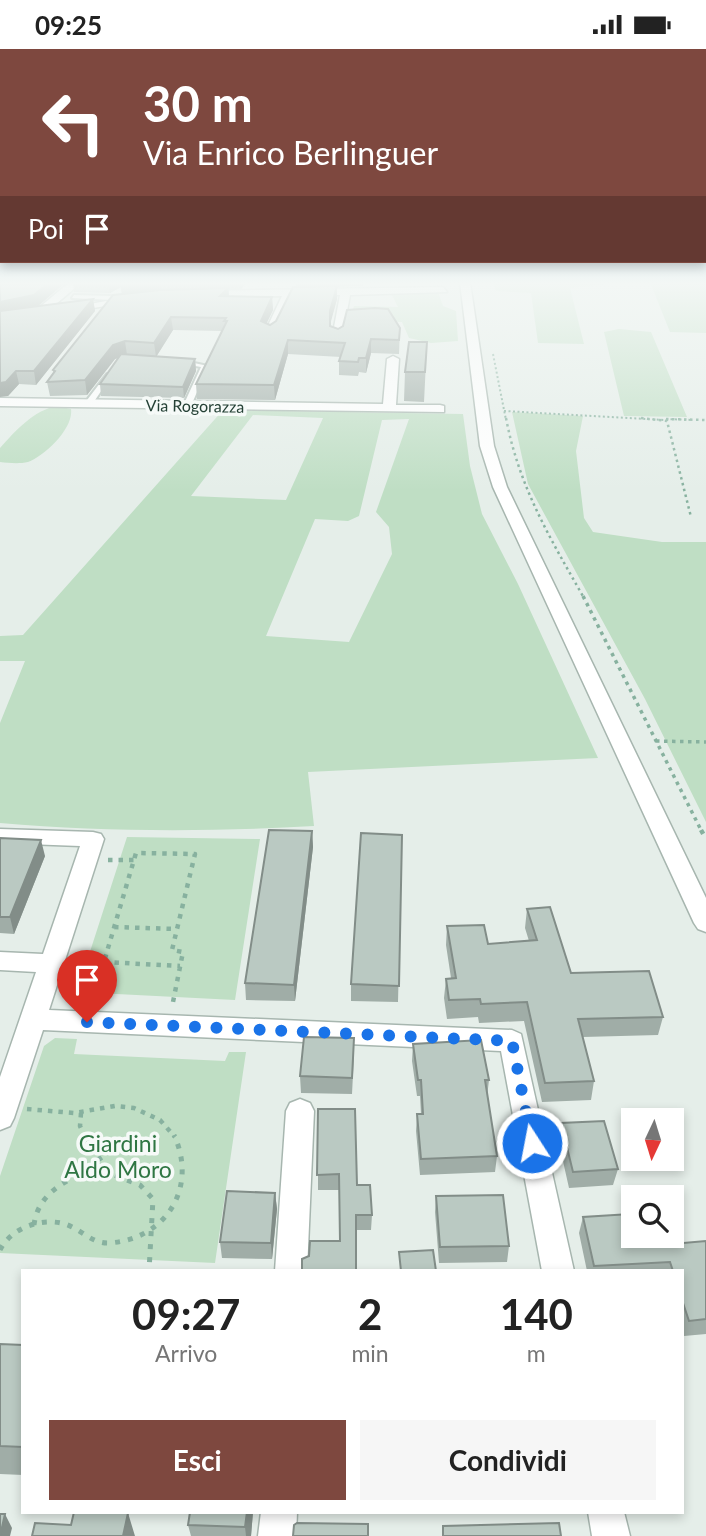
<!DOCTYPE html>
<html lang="it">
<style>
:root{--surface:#fff;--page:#f6f6f6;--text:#222;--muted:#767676;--accent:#7e483f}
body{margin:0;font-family:Lato,sans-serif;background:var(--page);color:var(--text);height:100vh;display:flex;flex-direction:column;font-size:26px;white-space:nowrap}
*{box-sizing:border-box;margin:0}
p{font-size:23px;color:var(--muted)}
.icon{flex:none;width:38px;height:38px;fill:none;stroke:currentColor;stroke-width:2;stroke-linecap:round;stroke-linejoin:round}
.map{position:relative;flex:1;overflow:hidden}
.drawer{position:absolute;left:21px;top:1220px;width:663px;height:245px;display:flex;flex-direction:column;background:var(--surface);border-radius:0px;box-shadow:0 4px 10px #0003}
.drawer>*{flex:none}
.hud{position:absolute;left:0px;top:0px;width:707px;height:214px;box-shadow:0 4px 10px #0003;background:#7e483f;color:#fff;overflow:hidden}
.needle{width:46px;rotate:184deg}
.buttons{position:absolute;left:621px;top:1059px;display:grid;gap:14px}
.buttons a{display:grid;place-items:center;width:63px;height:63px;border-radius:0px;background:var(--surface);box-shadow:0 4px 10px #0003;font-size:35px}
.pin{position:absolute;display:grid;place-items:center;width:60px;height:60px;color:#fff;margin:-72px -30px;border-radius:50% 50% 50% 0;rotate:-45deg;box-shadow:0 0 7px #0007}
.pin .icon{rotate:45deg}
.me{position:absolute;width:77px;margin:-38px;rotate:349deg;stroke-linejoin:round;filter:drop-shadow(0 0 5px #0008)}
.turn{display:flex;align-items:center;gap:24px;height:147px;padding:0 28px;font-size:32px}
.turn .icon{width:91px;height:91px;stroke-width:2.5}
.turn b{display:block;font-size:49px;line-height:60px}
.then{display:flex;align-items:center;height:66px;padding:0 28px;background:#0003;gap:14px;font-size:26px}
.eta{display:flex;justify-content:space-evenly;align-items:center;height:119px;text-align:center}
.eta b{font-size:42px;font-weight:700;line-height:49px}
.cta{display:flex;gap:14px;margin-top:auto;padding:14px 28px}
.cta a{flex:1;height:80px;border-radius:0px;background:var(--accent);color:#fff;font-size:28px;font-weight:700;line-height:80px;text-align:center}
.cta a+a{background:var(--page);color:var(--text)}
.status{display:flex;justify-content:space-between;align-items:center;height:49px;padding:0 35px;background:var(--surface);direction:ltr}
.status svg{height:19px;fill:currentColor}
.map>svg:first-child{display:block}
</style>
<div class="status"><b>09:25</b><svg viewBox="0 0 49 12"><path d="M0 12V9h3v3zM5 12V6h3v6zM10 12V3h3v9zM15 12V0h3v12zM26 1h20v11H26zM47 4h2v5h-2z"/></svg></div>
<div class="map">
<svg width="706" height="1487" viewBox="0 0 706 1487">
<rect width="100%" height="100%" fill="#e5eee9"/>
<path fill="#bfdec4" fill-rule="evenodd" d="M493 233H623L570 239 584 295 538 294 531 244 496 242Z
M650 233H706V284L670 283Z
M438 243 443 257 456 262 458 292 431 294 409 289 402 273 349 271 354 257 398 258 391 244Z
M619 280 651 283 687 368 624 367 604 283Z
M57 357 71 360C74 379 45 407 28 413 19 415 9 414 0 413V399C15 382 34 361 57 357Z
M223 361 463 365 470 417 482 465 518 535 598 709 308 723 314 777C209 783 105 783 0 774V674L25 612H0V587L23 586ZM253 366 323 369 286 451 191 447ZM409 370 376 463 389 478 392 505 349 593 266 587 315 470 348 472 359 467 382 371Z
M512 363 583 367 576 402 584 469 593 483 662 493H706V773L645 650 528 435Z
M127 788 260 790 235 951 77 943Z
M55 989 77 990 74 1005 225 1012 229 1003H246L215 1214 0 1204V1127L44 997Z"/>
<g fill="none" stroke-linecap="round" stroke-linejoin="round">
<g stroke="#a7b6af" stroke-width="4">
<path id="service" d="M74 246 112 247 115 249 112 251 72 249Z
M180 311 208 317 191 357 187 359 183 357 201 318 178 314 177 313Z
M107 325 112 326 91 357H85L84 355Z"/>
</g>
<g stroke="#a7b6af" stroke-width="3">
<path id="minor" d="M70 233H82L43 266H35V262Z
M443 238 447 243 350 246 342 289 337 292 332 289 340 246H292L274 285 269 288 264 285 282 247 200 248 195 245 200 242Z
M133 247 137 252 68 263 63 260Z
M393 307 399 310 396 356H440L444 357V363L0 357V349L383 355 387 310Z
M0 780 93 783 101 785 104 790 49 961 512 981 521 985 574 1222H542L501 1002 43 981 14 1069 10 1077 0 1081V1028L36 923 0 921V903L43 905 80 797 0 794Z
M300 1050 310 1054 314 1062 307 1222H275L286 1062 290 1054Z
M261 1463H297L296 1487H258Z
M588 1463H624L630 1487H592Z"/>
</g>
<g stroke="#a7b6af" stroke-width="3">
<path id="tertiary" d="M460 233H470L494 397 507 438 706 849V883L698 880 694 874 493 438 480 397Z"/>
</g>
<path stroke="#87b19f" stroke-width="2" stroke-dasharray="2 2.5" stroke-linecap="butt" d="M493 305 506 371
M504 362 664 371
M666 370 692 371"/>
<path stroke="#87b19f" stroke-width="2.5" stroke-dasharray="2.5 3.5" stroke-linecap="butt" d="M506 369C519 438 550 489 584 549
M641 369 667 372 691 468
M666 370 706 371"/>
<path stroke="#87b19f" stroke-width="3.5" stroke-dasharray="3.5 4.5" stroke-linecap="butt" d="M583 547 702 783
M656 692 706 693"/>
<path stroke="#87b19f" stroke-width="4.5" stroke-dasharray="4.5 6" stroke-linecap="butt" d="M701 781 706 790
M108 811H134
M114 878 177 880
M104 913 180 917
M96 940 136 804 195 805 172 901 183 903 172 958
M27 1060 74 1064 115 1057 134 1059 160 1071 175 1088
M81 1064 80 1077 85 1088"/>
<path stroke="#87b19f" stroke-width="5" stroke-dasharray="5 8" stroke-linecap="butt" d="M84 1086 109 1124 140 1136 153 1150 149 1222
M34 1176C38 1141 73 1128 102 1116
M0 1201C11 1179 41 1168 65 1175 81 1180 92 1195 109 1194 167 1190 198 1138 174 1086"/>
<use href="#service" fill="#fff" fill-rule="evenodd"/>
<use href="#minor" fill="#fff" fill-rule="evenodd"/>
<use href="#tertiary" fill="#fff" fill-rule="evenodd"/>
</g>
<path fill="#a0ada7" d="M0 233H66L37 257 93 250 95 262 36 336 19 335 8 347Z
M73 233H247L241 240 229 241V247L272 248 273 261 266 275 270 276 276 272 296 238V233H365L363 237 337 238V250L330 274V277L338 280 400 279 399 305 371 304 366 324 359 323 358 327 339 326V312L341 308 288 305 275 351 197 350 196 335 222 282 173 281 156 308 195 310 196 322 184 349 101 347 100 335 118 309 115 310 87 346 50 347 47 333 53 324V321L122 245 121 238 110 244 74 243Z
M427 293 424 353 404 352 405 323Z
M312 782 313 798 295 952 246 951 245 934Z
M402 786 398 953 351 952V935Z
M0 789 45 807 14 885 0 884Z
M527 860 571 924 663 968 658 986 583 988 594 1032 591 1051 542 1053 524 972 479 974 478 968 447 970 444 949 446 930 451 929 446 896 447 877 488 895 529 892 525 879Z
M413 995 489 1031 487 1048 497 1107 495 1123 420 1126 416 1082 417 1065H421L420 1047H417L412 1012Z
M354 1006 352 1045 301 1044 300 1027Z
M318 1060 372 1166 371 1181H356L340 1192 339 1141H318Z
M561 1074 618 1120 613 1136 569 1139 558 1090Z
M275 1144 277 1160 272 1210 222 1209 220 1193Z
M436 1147 509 1197 507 1213 439 1214 435 1163Z
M583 1168 638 1198 706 1192V1285L684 1287 682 1284V1222H587L579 1184Z
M0 1295 23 1296V1426L0 1425Z
M190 1463H253L251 1487H191L188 1476Z"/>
<path fill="#828d88" d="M50 233H66L36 259 0 265V253Z
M109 233H160L161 242 122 247 121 238 110 244Z
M240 233H247L241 240Z
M337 237V250L330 276V262Z
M228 239 229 252 220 247Z
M272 248 273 261 261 286V272Z
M93 250 95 262 36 336 34 322Z
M171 268 173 281 156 308 154 294Z
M371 290V304L366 324V309Z
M288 291V305L275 351 274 336Z
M125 292 127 306 115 310 87 346 85 331 113 296Z
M195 310 196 322 184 349 183 338Z
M16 322 19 335 8 347 0 348V334Z
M312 782 313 798 295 952 294 936Z
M41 791 45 807 14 885 10 868Z
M275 1144 277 1160 272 1210 271 1194Z
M247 1463H253L251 1487H246L245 1478Z
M128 1464 135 1487H123Z
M5 1465 12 1479 10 1487H0Z"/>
<path fill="#bac9c2" stroke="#828d88" stroke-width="2" d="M0 233H50L34 246 0 253Z
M337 237 330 262V277L338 280 343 277 347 261 375 259 388 260 400 279 399 291 371 290 366 309H359L358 313 339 312 345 294 288 291 274 336 196 335 227 272H224L226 269 171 268 154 294 125 292 113 296 85 331 47 333 55 322 53 321 113 246 160 241 228 239 220 247 272 248 261 272 270 276 276 272 293 238Z
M93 250 34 322H16L6 333 0 334V262Z
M409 293H427L425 323H405Z
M121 305 195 310 183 338 100 335Z
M269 781 312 782 294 936 245 934Z
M361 784 402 786 399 937 351 935Z
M0 789 41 791 10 868H0Z
M550 858 571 924 649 922 663 968 578 970 594 1032 545 1034 527 953 481 955 480 950 449 951 446 930 456 929 447 877 484 876 488 895 537 891 527 860Z
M304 988 354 989 352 1029 300 1027Z
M481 991 489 1031H485L497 1107 421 1110 417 1065H423L421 1031H418L413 995Z
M318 1060H355L357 1136H370L372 1166H356V1222H302V1210L309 1207 310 1192H340L339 1125 317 1126Z
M604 1072 618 1120 573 1123 561 1074Z
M227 1142 275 1144 271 1194 220 1193Z
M503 1146 509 1197 440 1198 436 1147Z
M630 1165 634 1180V1186H635L638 1198 706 1192V1270L689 1272 682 1251V1222H673L670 1213 594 1217 583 1168Z
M433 1201 436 1222H401L399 1203Z
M0 1295 23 1296V1398L0 1397Z
M74 1463 128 1464 123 1487H32L35 1474 71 1476Z
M190 1463H247L245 1478 188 1476Z
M0 1465H5L0 1487Z
M297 1474 368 1475V1487H293L294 1476Z
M559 1474 561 1487H443V1477Z"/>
<linearGradient id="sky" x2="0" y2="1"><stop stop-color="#84bedf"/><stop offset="0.53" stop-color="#f3f7f5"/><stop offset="1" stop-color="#f3f7f5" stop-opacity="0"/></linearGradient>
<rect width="706" height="442" fill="url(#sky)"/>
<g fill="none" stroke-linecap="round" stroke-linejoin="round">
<path stroke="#1a73e8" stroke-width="12" stroke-dasharray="0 21.6" d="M87 973 512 992 532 1094"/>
</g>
<g text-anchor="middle" stroke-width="7" stroke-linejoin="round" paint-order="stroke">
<g font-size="16" fill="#244035" stroke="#f6faf8">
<text transform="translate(195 357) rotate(1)" y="6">Via Rogorazza</text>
</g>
<g font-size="23" fill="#2f7643" stroke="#f6faf8">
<text x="118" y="1103">Giardini<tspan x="118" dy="26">Aldo Moro</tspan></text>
</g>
</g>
</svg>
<div class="buttons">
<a><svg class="needle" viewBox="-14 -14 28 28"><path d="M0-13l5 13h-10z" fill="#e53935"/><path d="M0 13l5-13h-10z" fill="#767676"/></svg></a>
<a><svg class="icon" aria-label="search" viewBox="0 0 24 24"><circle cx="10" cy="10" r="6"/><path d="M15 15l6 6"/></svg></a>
</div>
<div class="pin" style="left:87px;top:973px;background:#d93025"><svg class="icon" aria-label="arrive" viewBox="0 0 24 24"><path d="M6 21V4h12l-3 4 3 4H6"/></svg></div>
<svg class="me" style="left:532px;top:1094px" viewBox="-20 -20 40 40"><circle r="17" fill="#1a73e8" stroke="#fff" stroke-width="3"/><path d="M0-11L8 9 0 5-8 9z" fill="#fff"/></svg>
<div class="hud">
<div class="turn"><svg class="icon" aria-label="left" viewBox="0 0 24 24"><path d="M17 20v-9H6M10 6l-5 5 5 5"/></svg><div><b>30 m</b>Via Enrico Berlinguer</div></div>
<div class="then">Poi<svg class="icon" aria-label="arrive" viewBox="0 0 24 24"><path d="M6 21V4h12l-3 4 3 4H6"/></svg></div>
</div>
<section class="drawer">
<div class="eta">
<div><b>09:27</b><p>Arrivo</p></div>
<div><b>2</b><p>min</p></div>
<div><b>140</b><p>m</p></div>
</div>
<div class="cta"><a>Esci</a><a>Condividi</a></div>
</section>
</div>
